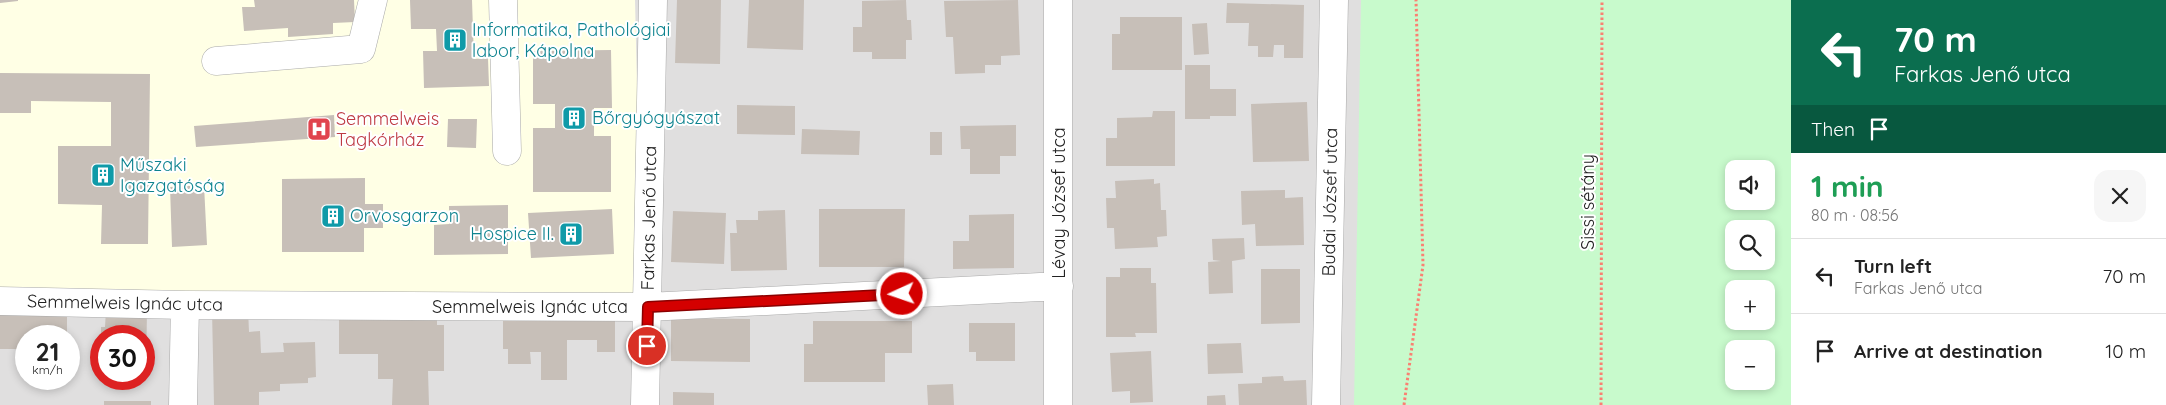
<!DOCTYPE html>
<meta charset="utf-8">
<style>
:root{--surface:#fff;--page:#f6f6f6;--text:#222;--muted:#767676;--line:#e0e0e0}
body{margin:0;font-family:Quicksand,sans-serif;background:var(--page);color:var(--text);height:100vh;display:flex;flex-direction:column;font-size:19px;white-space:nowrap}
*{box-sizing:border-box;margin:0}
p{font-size:16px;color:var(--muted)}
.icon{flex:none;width:28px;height:28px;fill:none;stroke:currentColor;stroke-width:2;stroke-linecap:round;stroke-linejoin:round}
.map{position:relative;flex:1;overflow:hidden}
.sheet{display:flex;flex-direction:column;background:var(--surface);width:375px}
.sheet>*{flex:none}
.hud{background:#0b6e4f;color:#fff;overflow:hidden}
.fabs{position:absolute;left:1725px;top:160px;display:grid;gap:10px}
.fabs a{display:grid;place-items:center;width:50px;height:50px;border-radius:10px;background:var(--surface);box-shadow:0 2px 8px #0003;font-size:25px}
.speed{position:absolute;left:15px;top:325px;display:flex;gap:10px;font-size:25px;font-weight:700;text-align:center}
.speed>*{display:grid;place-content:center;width:65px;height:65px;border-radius:50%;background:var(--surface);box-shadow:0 2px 8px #0003;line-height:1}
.speed small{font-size:12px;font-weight:400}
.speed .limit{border:8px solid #d22;background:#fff;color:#111}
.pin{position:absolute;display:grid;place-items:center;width:42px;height:42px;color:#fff;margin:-21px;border:2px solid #fff;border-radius:50%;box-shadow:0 1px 5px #0007}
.me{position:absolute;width:55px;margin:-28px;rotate:267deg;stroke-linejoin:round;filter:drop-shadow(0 0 4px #0008)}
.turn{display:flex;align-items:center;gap:18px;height:105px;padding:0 20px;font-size:22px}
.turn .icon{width:65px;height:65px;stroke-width:2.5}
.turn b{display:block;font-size:35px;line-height:42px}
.then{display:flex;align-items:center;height:48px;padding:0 20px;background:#0003;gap:10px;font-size:19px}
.round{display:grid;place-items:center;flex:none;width:52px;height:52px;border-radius:15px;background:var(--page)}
.head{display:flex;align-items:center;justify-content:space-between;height:85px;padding:0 20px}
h1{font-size:30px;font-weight:700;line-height:38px;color:#1e9e55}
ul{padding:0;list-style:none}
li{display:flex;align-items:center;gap:15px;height:75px;padding:0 20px;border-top:1px solid var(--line)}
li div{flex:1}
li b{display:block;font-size:19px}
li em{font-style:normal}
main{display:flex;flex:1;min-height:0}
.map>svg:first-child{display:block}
</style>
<main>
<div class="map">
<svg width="1791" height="405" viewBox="0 0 1791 405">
<rect width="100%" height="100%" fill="#f2efe9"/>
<path fill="#e0dfdf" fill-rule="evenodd" d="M0 0H1791V405H0ZM1734 169H1766V201H1734ZM1734 229H1766V261H1734ZM1734 289H1766V321H1734ZM26 336H69V379H26ZM101 336H144V379H101ZM1734 349H1766V381H1734Z"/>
<path fill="#ffffe5" d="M0 0H635L641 258 638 302 0 292Z"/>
<path fill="#c8facc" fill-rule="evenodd" d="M1361 0H1791V405H1354ZM1734 169H1766V201H1734ZM1734 229H1766V261H1734ZM1734 289H1766V321H1734ZM1734 349H1766V381H1734Z"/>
<path fill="#c7bfb8" d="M0 0H18V1L0 3Z
M254 0H354L355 22 333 23V34L288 37V28L244 31 242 7H255Z
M410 0H472L474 59 488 58 489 86 424 88 423 51H437L436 29H411Z
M677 0H721L720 64 675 63Z
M749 0H804L803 50 747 48Z
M906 0 907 20H911L912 40H906V59H872V52H853V27H862V1Z
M1018 0 1020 55 1001 56V65H985V73L955 74 953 37H946L944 1Z
M1227 3 1304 5 1303 58H1284V45H1274L1273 57H1258V46H1248L1249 23H1226Z
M1120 17H1182V70H1112V34H1120Z
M1207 23 1209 54 1194 55 1192 24Z
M611 50 612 108H594V136H611V192H533V128H555V104H533V51Z
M1185 65H1210V89H1236V116H1210V119H1185Z
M0 73 150 74 148 244H101L102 205 58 204V146H111V102L31 101V113H0Z
M1307 102 1309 161 1253 162 1251 104Z
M737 105 795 106V135L737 134Z
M1153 111H1175V166H1106V138H1117V118L1152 117Z
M334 115 335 137 196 147 194 126Z
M448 119H477L476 148 447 147Z
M1016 125V156H1000V174H970V149H961L960 126Z
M802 129 860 131 859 155 801 154Z
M930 132H942V155H930Z
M365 178V204H383V228H364V252H282V179Z
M1154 179V184L1160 183 1161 210H1166L1167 236 1157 237 1158 247 1115 249 1114 228H1107L1106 198H1116L1115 181Z
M204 185 207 245 172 247 170 187Z
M1285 190V198L1303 197 1304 245 1256 246 1255 224 1242 225 1241 191Z
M508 205V254L434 255V225L449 224V206Z
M612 209 614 254 531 258 528 213Z
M819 209H905L904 267H819Z
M785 210 787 270 731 271 730 233H737L736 220H758V211Z
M673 211 726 213 724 264 671 262Z
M1014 214V268L953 269V241H969V215Z
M1244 238 1245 259 1232 261 1233 293 1209 294 1208 262 1221 261 1213 260 1212 239Z
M1120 268H1151V283H1156L1157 333H1135L1136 337H1106V277H1120Z
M1261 269H1300V323L1261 324Z
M0 307H67V336H26V349H0Z
M248 309 249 332 260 331 261 353 284 352 283 343 315 342 316 377 308 378V383L280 384V391L259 392V405H214L212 310Z
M106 310 147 311 146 371H144V336H101V327H105Z
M339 312H437V325H444V371H428L429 405H392L393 379H378V354H339Z
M503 316H615V352H597V340H567V380H541V352H530L531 364H508V349H503Z
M671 318 750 319V362L671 361Z
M813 321H912V353H885V382H804V344H813Z
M969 323H1015V361H976V352H969Z
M1241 343 1243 373 1208 374 1207 344Z
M1151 351 1153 402 1130 403V391L1112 392 1110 353Z
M1283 376 1284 381 1306 380 1307 405H1239L1238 384 1262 383V377Z
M953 384 954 405H928L927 385Z
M673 392 714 393V405H673Z
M1225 395 1226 405H1207V396Z
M104 401H151V405H104Z"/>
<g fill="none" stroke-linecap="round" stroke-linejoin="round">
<g stroke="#a9a9a9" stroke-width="29">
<path id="minor" d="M503 0 507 151
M1058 0V405
M216 61 361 49 373 0
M0 301 185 305 648 307 1059 286
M183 405 185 305
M645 405 653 0
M1326 405 1334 0"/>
</g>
<path stroke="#fa8072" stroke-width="3" stroke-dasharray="2.5 2.5" stroke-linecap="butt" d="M1404 405 1423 265 1416 0
M1601 405 1602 0"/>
<use href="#minor" stroke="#fff" stroke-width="28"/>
</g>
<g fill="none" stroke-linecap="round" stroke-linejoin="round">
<g stroke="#8a0000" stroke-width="12">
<path id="route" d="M647 346 648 307 902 294"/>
</g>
<use href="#route" stroke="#d40000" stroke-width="9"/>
</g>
<defs>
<g id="building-square" transform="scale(1.25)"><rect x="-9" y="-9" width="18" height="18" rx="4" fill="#0f9aa8" stroke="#fff"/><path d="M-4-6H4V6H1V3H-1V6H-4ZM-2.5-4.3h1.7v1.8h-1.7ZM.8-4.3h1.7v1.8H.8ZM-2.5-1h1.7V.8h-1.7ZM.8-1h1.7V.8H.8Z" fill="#fff"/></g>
<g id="hospital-square" transform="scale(1.25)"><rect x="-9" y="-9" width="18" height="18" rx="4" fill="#e0444e" stroke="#fff"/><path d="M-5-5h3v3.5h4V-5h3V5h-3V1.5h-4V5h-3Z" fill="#fff"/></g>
</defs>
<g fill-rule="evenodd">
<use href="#building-square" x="455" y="40"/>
<use href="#building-square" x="574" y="118"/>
<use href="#hospital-square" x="319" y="129"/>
<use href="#building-square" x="103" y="175"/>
<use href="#building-square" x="333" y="216"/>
<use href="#building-square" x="571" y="234"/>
</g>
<g text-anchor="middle" stroke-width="4" stroke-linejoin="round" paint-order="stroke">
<g font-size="18" fill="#0d838f" stroke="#fff" text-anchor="start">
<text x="472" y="36">Informatika, Pathológiai<tspan x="472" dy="21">labor, Kápolna</tspan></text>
<text x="592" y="124">Bőrgyógyászat</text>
<text x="120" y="171">Műszaki<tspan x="120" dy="21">Igazgatóság</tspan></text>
<text x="350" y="222">Orvosgarzon</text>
<text x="554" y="240" text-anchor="end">Hospice II.</text>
</g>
<g font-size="18" fill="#be3a42" stroke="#fff" text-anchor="start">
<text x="336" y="125">Semmelweis<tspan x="336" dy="21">Tagkórház</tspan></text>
</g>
<g font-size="18" fill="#222" stroke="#fff">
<text transform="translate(1330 202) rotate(-89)" y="6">Budai József utca</text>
<text transform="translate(1588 202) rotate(-90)" y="6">Sissi sétány</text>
<text transform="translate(1059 203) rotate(-90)" y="6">Lévay József utca</text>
<text transform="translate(649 218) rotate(-89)" y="6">Farkas Jenő utca</text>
<text transform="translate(125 303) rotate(1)" y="6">Semmelweis Ignác utca</text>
<text x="530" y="313">Semmelweis Ignác utca</text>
</g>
</g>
</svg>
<div class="fabs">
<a><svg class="icon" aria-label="sound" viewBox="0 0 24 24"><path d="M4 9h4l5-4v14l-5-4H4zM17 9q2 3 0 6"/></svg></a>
<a><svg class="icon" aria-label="search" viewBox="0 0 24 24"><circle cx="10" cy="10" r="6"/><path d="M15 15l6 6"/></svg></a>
<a>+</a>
<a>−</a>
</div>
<div class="speed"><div>21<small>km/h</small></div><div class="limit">30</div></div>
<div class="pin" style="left:647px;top:346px;background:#d93025"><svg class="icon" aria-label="arrive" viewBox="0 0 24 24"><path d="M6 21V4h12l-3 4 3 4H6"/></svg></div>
<svg class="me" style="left:902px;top:294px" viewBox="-20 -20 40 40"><circle r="17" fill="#d40000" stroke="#fff" stroke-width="3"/><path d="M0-11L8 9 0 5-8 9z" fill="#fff"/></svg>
</div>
<section class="sheet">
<div class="hud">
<div class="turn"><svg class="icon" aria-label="left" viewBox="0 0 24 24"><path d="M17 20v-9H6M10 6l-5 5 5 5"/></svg><div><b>70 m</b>Farkas Jenő utca</div></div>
<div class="then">Then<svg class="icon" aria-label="arrive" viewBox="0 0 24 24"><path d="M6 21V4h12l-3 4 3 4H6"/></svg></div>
</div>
<div class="head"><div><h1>1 min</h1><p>80 m · 08:56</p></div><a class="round"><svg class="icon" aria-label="close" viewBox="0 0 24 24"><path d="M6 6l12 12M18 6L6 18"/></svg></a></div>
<ul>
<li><svg class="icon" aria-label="left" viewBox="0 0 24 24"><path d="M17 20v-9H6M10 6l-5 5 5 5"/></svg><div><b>Turn left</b><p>Farkas Jenő utca</p></div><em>70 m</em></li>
<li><svg class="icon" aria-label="arrive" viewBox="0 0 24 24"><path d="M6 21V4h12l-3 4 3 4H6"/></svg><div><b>Arrive at destination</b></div><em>10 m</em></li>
</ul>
</section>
</main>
